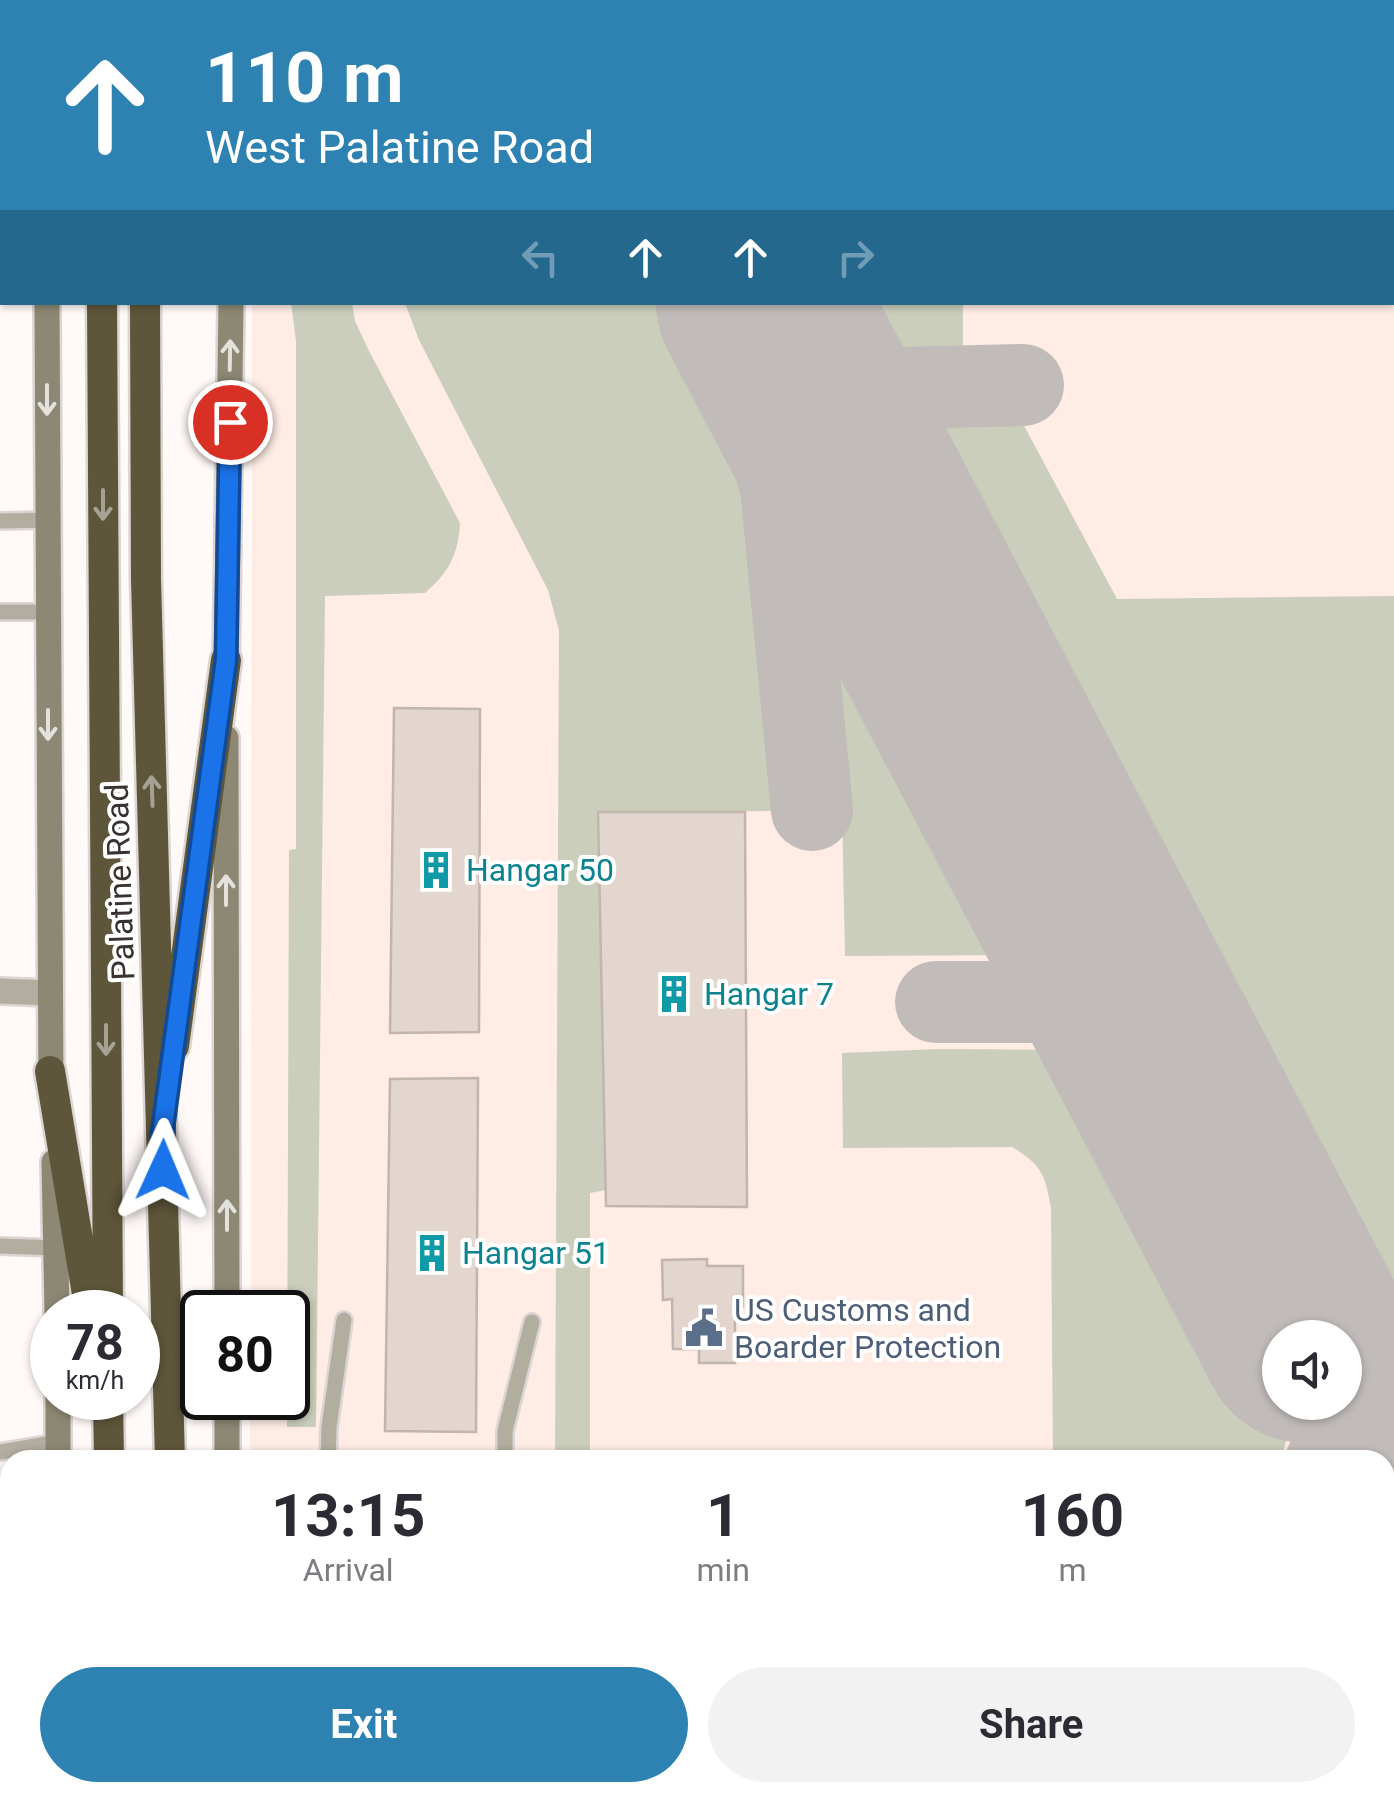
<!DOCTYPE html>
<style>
:root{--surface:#fff;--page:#f2f2f3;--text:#2b2b33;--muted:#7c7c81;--accent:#2e82b2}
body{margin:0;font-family:Roboto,sans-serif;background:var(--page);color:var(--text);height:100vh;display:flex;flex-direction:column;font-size:38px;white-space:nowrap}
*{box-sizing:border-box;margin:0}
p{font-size:32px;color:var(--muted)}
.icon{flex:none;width:55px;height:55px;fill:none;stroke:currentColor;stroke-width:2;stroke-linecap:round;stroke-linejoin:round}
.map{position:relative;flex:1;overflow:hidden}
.sheet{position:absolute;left:0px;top:1450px;width:1395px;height:352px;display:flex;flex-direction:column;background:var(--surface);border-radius:30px 30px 0 0;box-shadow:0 2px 8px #0004}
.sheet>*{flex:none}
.banner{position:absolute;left:0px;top:0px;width:1395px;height:305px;box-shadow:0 2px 8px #0004;background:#2e82b2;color:#fff;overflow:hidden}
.tools{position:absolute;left:1262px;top:1320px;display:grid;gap:20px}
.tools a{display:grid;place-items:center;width:100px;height:100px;border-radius:50%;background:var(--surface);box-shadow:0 2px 8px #0004;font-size:50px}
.speed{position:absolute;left:30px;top:1290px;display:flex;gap:20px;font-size:50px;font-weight:700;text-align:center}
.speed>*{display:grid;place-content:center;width:130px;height:130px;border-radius:50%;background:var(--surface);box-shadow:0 2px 8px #0004;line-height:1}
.speed small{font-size:25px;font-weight:400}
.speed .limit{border:5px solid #111;border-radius:15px;background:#fff;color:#111}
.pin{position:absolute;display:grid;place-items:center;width:85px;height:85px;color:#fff;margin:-42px;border:5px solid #fff;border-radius:50%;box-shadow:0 2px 10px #0007}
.me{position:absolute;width:110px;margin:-55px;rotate:1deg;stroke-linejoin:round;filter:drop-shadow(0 0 8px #0008)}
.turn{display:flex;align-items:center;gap:35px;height:210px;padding:0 40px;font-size:45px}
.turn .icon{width:130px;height:130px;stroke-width:2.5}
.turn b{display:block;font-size:70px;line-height:85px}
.lanes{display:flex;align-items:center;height:95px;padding:0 40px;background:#0003;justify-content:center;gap:50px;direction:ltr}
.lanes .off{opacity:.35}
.eta{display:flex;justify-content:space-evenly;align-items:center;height:170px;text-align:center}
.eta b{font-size:60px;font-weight:700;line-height:70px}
.button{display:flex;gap:20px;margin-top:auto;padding:20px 40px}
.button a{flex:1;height:115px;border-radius:60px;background:var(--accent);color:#fff;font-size:40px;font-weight:700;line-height:115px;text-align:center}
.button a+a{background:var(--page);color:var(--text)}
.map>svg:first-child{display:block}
</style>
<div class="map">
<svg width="1394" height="1802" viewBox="0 0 1394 1802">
<rect width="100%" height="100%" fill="#fff9f7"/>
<path fill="#feece5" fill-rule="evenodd" d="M253 0H1394V1802H250V1792H1385V1460H250V1398H288V1312H251L252 303 1392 302V2ZM1280 1338H1345V1402H1280Z"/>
<path fill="#cacebb" d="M291 303H352L355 321 368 349 460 523C458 555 449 572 425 593L325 596 316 1427H287L289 850 296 849V341Z
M405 303H723L750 356 798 785 777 811 598 812 606 1190 590 1193V1460H555L559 630 548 590 419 340Z
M802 303H963V346C922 346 853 357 820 330 812 322 808 312 802 303Z
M960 420 1022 422 1117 599 1394 596V1396L1381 1387 1352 1354 893 482C891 429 914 425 960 420Z
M806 460 1049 921 1046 939 1018 955 845 956 842 810 833 809 826 798 793 510 799 472Z
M938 1049 1097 1050 1129 1073 1280 1361V1402L1291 1403 1293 1414 1281 1460H1053L1051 1208C1045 1174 1042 1165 1012 1147L843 1148 842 1053Z
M1385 1593 1394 1602V1802H1200L1195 1793 1385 1792Z
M278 1792H473L476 1802H278Z
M735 1793 1117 1792 1122 1802H712Z"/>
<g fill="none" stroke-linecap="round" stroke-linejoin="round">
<path stroke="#c1bcba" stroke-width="82" d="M764 309 812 810
M778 479 782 461 795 440 879 395 901 388 1023 385
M1088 925C1086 955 1082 979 1061 1002 1105 1011 1124 1026 1157 1055
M936 1002H1061
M1346 1412 1372 1435 1394 1445
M1385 1534 1394 1540
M1156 1792 1161 1802
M627 1802 644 1792"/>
<path stroke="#c1bcba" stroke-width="210" d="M761 302 1306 1338
M1385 1487 1394 1504"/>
</g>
<path fill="#e2d6cf" stroke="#c1b5ae" stroke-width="2.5" d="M1392 27H1394L1392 277Z
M394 708 480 709 479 1032 390 1033Z
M598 812H745L747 1207 606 1206Z
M478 1078 476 1432 385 1431 390 1079Z
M707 1259V1266H743V1307H735V1363H699V1349H673L672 1299 663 1300 662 1260Z"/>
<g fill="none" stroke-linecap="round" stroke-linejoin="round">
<g stroke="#dbd5d3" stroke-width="20">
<path id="lane" d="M653 2 654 0
M0 69H2
M0 521 48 520
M0 612H48
M0 1246 57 1248
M0 1452 58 1442
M328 1460 329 1427 344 1320
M505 1460V1431L532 1322
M483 1792 486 1802"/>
</g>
<g stroke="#dbd5d3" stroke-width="30">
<path id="street" d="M0 991 49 993"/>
</g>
<g stroke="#dbd5d3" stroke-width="30">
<path id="secondary" d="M45 0V2
M235 2V0
M47 302 51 1087
M226 678 231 302
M226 738 227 1312
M54 1162 57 1312
M58 1398V1460
M227 1398V1460
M62 1792 63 1802
M228 1792V1802"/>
</g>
<g stroke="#dbd5d3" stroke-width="35">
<path id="highway" d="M100 0V2
M143 0V2
M102 302 108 1312
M145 302 146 579 170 1460
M174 1046 226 660
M50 1071 90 1312
M108 1398 109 1460
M189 1792 190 1802
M113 1802 114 1792"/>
</g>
<use href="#lane" stroke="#b1ad9f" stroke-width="15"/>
<use href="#street" stroke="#b1ad9f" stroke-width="25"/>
<use href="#secondary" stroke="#8d8874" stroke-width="25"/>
<use href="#highway" stroke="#5e563a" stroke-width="30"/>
</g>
<defs><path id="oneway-shaft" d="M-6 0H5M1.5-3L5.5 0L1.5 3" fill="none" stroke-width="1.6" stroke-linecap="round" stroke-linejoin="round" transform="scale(2.5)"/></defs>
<g stroke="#e2e1dc">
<use href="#oneway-shaft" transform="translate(230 355) rotate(-89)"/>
<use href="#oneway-shaft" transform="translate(47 400) rotate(90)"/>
<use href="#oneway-shaft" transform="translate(48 725) rotate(90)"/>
<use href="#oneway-shaft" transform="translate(226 890) rotate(-90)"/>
<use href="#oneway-shaft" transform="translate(227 1215) rotate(-90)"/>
</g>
<g stroke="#a6a293">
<use href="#oneway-shaft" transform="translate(103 505) rotate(90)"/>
<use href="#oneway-shaft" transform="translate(152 791) rotate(-92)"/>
<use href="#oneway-shaft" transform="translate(106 1040) rotate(90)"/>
</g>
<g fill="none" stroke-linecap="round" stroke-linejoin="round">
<g stroke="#114b97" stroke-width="25">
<path id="route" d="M163 1170 162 1134 226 660 230 422"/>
</g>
<use href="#route" stroke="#1a73e8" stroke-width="18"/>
</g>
<defs>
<g id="building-bare" transform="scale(3)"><path d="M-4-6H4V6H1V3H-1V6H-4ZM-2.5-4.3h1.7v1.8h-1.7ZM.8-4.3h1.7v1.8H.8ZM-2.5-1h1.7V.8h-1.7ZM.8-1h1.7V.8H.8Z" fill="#0f9aa8" stroke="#fff" stroke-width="2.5" paint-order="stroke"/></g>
<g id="civic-bare" transform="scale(3)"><path d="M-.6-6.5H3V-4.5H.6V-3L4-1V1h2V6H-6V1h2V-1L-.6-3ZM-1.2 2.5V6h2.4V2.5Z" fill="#5c6f8a" stroke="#fff" stroke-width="2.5" paint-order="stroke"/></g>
</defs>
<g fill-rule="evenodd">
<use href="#building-bare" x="436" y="870"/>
<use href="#building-bare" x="674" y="994"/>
<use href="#building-bare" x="432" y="1253"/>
<use href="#civic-bare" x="704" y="1328"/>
</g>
<g text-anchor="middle" stroke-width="8" stroke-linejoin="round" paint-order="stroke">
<g font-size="32" fill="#0d838f" stroke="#fff" text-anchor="start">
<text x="466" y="881">Hangar 50</text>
<text x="704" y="1005">Hangar 7</text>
<text x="462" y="1264">Hangar 51</text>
</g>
<g font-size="32" fill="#383331" stroke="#fff">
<text transform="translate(120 882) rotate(-92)" y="11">Palatine Road</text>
</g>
<g font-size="32" fill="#4e5e75" stroke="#fff" text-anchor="start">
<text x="734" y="1321">US Customs and<tspan x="734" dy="37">Boarder Protection</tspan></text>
</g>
</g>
</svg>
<div class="tools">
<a><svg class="icon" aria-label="sound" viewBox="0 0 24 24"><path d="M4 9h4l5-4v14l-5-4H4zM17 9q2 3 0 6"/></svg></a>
</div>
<div class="speed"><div>78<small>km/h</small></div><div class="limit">80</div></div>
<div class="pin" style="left:230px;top:422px;background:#d93025"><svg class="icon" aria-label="arrive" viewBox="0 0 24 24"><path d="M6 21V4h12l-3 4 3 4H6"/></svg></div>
<svg class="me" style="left:163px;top:1170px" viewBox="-20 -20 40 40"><path d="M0-17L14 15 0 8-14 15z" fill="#1a73e8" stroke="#fff" stroke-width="4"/></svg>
<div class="banner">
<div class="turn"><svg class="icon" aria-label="ahead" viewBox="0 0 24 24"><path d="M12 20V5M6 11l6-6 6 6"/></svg><div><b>110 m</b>West Palatine Road</div></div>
<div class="lanes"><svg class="icon off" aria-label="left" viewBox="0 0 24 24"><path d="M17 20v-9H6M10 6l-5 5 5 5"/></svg><svg class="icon" aria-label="ahead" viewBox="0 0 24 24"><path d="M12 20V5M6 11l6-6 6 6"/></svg><svg class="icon" aria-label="ahead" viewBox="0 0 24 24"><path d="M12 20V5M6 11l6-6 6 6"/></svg><svg class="icon off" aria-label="right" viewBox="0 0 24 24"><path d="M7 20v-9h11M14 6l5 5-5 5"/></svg></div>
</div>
<section class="sheet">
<div class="eta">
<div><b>13:15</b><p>Arrival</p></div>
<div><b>1</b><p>min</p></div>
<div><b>160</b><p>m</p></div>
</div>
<div class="button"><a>Exit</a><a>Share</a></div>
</section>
</div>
